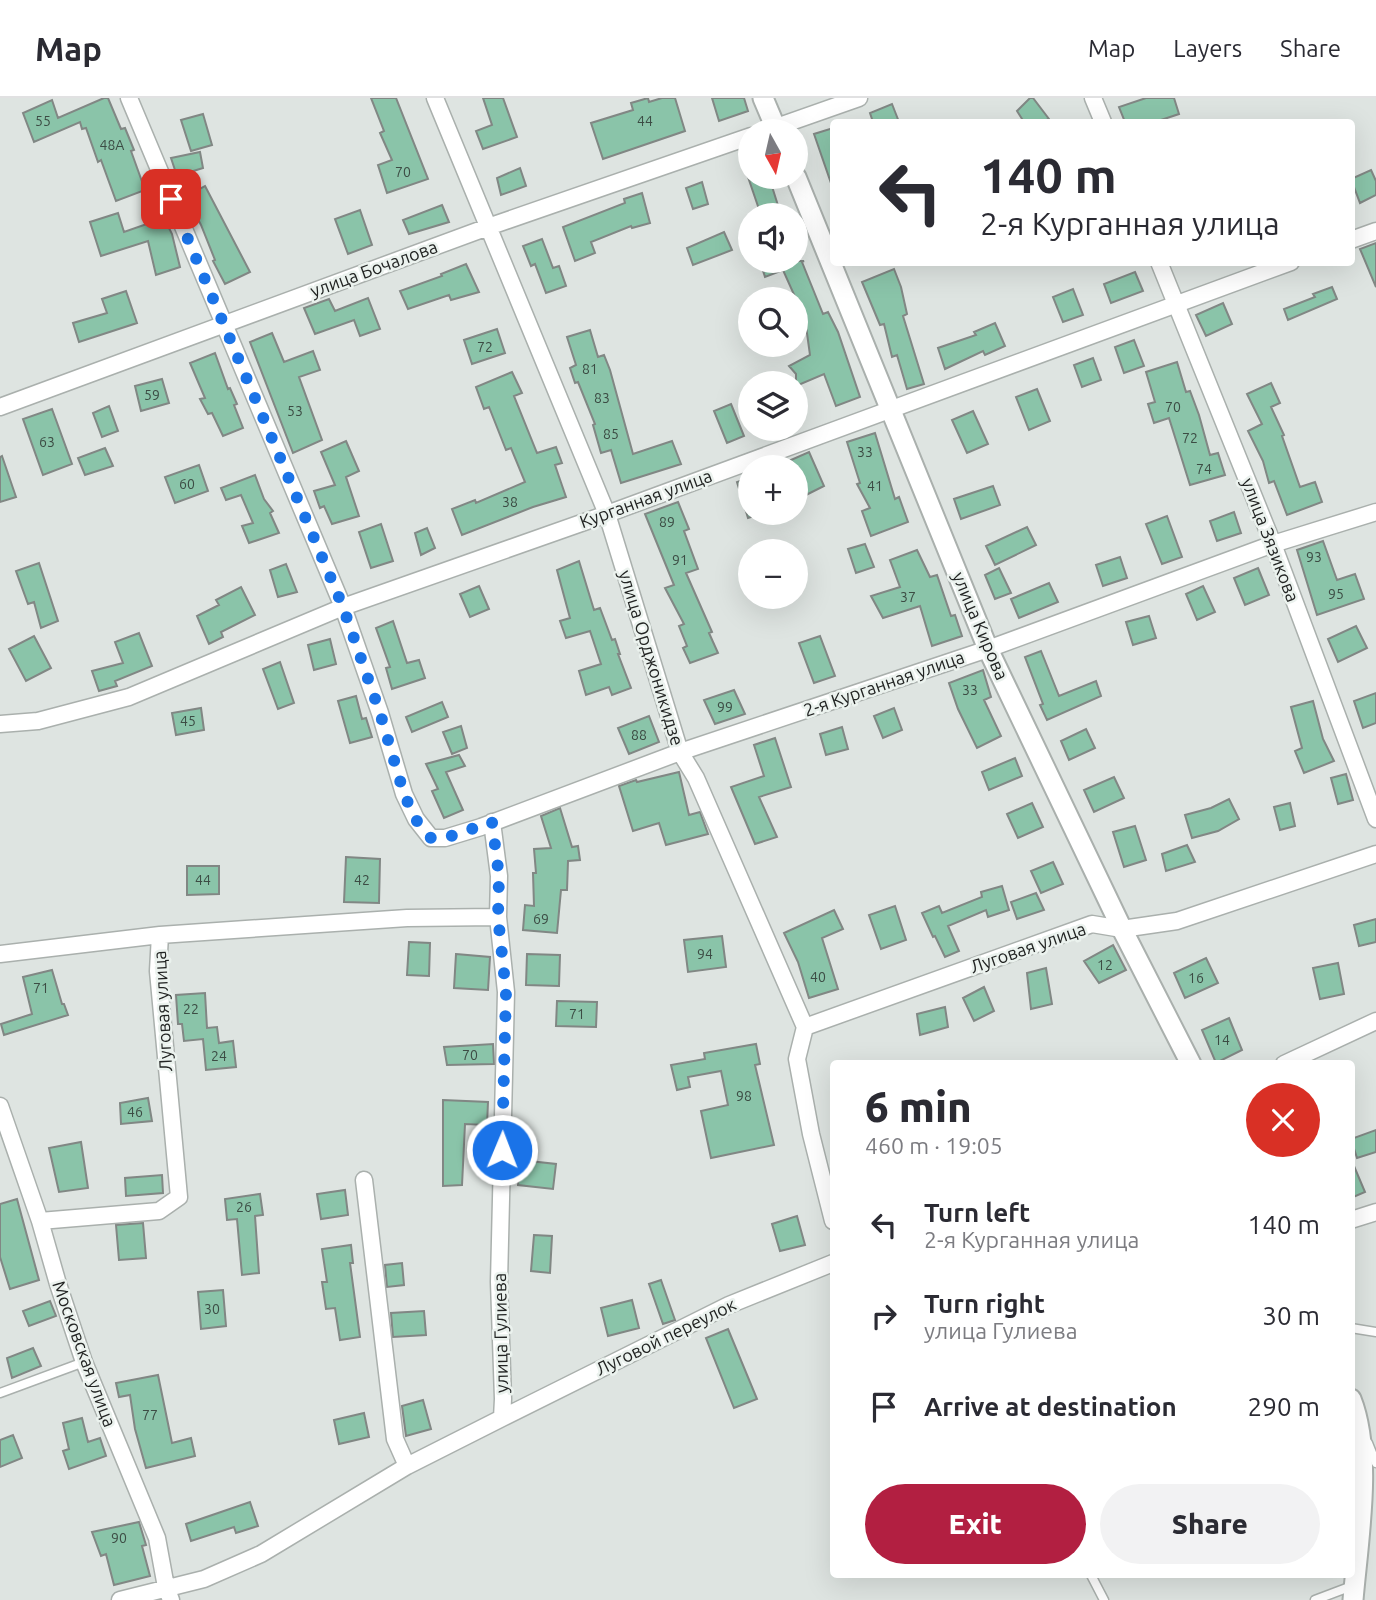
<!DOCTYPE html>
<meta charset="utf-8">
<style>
:root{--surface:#fff;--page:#f2f2f3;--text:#2b2b33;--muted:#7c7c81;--line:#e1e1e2;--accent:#b21f41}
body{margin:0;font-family:Ubuntu,sans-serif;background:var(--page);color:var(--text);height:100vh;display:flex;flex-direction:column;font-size:26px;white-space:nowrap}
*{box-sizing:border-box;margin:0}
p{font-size:23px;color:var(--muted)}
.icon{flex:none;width:38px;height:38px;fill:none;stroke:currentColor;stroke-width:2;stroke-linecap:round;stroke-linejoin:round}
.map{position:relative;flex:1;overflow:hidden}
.details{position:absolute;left:830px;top:962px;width:525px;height:518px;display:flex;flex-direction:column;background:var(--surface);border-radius:7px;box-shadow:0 7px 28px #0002}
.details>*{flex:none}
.banner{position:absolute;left:830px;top:21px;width:525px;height:147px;border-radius:7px;box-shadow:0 7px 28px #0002;background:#fff;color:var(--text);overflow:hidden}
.needle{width:46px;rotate:172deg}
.fabs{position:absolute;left:738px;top:21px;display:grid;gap:14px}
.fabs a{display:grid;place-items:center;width:70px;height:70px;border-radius:50%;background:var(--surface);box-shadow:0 7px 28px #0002;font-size:35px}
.pin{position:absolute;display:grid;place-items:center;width:60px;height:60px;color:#fff;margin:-30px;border-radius:14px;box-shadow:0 4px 10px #0006}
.me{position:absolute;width:77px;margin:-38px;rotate:1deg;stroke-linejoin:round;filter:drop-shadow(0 0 5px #0008)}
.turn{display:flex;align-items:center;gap:24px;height:147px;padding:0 35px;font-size:32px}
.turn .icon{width:91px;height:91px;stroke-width:2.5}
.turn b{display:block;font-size:49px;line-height:60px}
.round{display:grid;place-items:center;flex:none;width:74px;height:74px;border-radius:37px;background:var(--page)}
.headline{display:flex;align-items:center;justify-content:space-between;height:119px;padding:0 35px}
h1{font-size:42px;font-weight:800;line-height:52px}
.primary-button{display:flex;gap:14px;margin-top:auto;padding:14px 35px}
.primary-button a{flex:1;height:80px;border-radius:42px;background:var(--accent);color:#fff;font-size:28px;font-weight:800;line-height:80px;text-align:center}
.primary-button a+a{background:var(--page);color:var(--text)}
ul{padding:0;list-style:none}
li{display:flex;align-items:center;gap:21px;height:91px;padding:0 35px}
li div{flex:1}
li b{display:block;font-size:26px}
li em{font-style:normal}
header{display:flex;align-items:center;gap:42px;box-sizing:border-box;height:98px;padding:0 35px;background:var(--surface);border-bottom:2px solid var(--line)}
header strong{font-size:33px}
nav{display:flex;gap:38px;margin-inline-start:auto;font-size:24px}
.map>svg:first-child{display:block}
</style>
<header>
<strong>Map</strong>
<nav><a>Map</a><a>Layers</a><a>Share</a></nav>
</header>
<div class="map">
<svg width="1376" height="1502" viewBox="0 0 1376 1502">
<rect width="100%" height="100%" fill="#dee4e1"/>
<path fill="#8ac4a9" stroke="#818784" stroke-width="2" d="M104 0H108L121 31 125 30 134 52 131 53 145 92 116 103 101 62 98 64 86 30 82 31 80 24 34 44 23 15 52 2 58 20Z
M371 0H396L428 81 387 95 378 67 392 62 380 35 384 33Z
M483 0H503L517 39 483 51 476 33 492 27Z
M648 0 649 4 662 0H675L685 33 603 61 591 25 633 12 631 5Z
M712 0H744L748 13 719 23Z
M1030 0H1033L1049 21 1041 24H1024L1017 13Z
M1146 0H1174L1179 16 1155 24H1125L1119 9Z
M892 6 899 24H873L870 15Z
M203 16 212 47 191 53 181 22Z
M833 30V84L831 85 814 36Z
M200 54 203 70 177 78 171 60Z
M520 70 526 88 501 97 497 80Z
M1371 72 1376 83V97L1360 105 1351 81Z
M748 79H769L781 117H761Z
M702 84 708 106 693 111 686 90Z
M205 88 250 174 225 186 213 163 215 162 201 127 186 98Z
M642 95 650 125 632 130 631 128 591 144 595 155 575 163 563 129 625 105 624 101Z
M442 107 449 124 409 136 403 122Z
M360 112 372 147 348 156 335 121Z
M118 115 124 134 164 120 172 136 180 169 156 177 148 143 101 158 90 124Z
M724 134 732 152 693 167 687 150Z
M542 141 553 170 559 168 566 188 546 195 535 166 531 168 523 148Z
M1376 145V189L1360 151Z
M760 163H804L802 164 823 216 828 214 838 234 860 299 836 308 824 276 796 288V276L789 268 810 257 806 228 796 232V201L783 172 765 179Z
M466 166 479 194 451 202 449 197 408 211 400 193 442 178 441 176Z
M894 171 901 189 907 216 903 218 924 286 907 291 897 257 892 259 884 226 880 227 862 184Z
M1135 174 1143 193 1111 205 1104 186Z
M1332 189 1337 201 1288 222 1284 211 1315 199 1313 196Z
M1073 191 1083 217 1063 224 1053 199Z
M126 193 137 225 79 244 73 225 107 215 102 201Z
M368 200 380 231 360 238 354 222 315 236 304 210 329 201 335 213Z
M1223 205 1232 226 1206 238 1196 217Z
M995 225 1005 248 985 257 983 253 945 271 938 250 976 237 974 234Z
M497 231 505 255 472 266 464 242Z
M590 232 598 259 604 257 610 272 633 356 672 343 681 366 621 385 611 352 601 355 593 327 595 326 578 284 575 285 570 270 576 267 567 239Z
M272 235 284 264 313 253 320 272 299 279 322 342 293 355 250 244Z
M1134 242 1144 268 1124 275 1115 249Z
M215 255 228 291 230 290 237 306 234 307 243 330 223 338 212 315 208 316 200 301 205 300 190 265Z
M1093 260 1101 282 1082 289 1074 267Z
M1177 264 1186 294 1190 293 1199 317 1210 357 1218 355 1225 377 1190 387 1169 320 1154 325 1148 306 1155 304 1146 274Z
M512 274 522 295 514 298 537 355 556 349 562 365 555 367 566 399 533 409 462 437 452 411 475 402 476 405 525 384 511 350 506 352 489 309 484 311 476 289Z
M162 281 169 305 141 313 135 288Z
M1271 285 1280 305 1271 309 1284 337 1282 338 1300 389 1315 384 1322 404 1287 417 1274 383 1269 385 1263 363 1248 333 1262 326 1247 296Z
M1037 291 1050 323 1029 332 1016 299Z
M731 306 744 338 727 345 714 313Z
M109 308 118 333 102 339 93 315Z
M52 311 72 366 43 377 23 321Z
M973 313 988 346 967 355 952 322Z
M875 335 895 401 899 399 908 424 871 438 862 413 870 410 857 386 860 385 847 344Z
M346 343 359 373 346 379 359 418 332 426 324 408 320 410 314 393 335 387 321 354Z
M105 350 113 368 85 377 78 360Z
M809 354 824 388 806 397 796 369 791 362Z
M2 358 16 399 0 404V359Z
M199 367 208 393 175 405 165 379Z
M255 377 264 401 273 413 270 415 279 435 249 445 242 428 253 425 241 397 226 402 221 390Z
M751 379V419L748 420 737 384Z
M993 388 1000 407 961 421 954 401Z
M678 404 689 431 684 433 698 471 686 475 712 534 709 535 718 555 690 565 683 550 687 548 679 528 684 526 665 490 674 487 645 416Z
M1234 414 1241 435 1217 443 1210 423Z
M1167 418 1182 459 1162 466 1146 426Z
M381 426 393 463 371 470 359 434Z
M1027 429 1036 447 995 467 986 448Z
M427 430 435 450 421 457 415 435Z
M1323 443 1337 482 1355 476 1364 501 1317 517 1297 452Z
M865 446 874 469 856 475 848 451Z
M917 452 930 479 937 477 951 518 955 517 962 538 932 548 920 508 883 520 871 498 900 489 890 462Z
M1120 459 1127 480 1103 488 1096 467Z
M579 463 594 512 600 510 612 542 615 541 620 556H618L631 590 612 597 609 589 586 597 579 573 601 566 590 533 566 540 560 523 570 520 557 472Z
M39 465 58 523 41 530 34 504 28 506 16 473Z
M286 466 297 494 278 499 270 472Z
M999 470 1011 495 995 501 985 477Z
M1258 470 1269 497 1245 507 1234 480Z
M1049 485 1058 504 1019 520 1011 501Z
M479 488 489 511 470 519 460 496Z
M1203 488 1215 514 1197 522 1186 496Z
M241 489 255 517 221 534 223 539 209 546 197 518 219 507 216 502Z
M1149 518 1156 540 1133 547 1126 524Z
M393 523 407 565 419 562 425 580 392 591 386 570 390 569 376 530Z
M1356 528 1367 550 1338 564 1328 541Z
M139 535 152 568 115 583 117 588 99 593 92 573 123 565 115 544Z
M34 538 51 570 26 583 9 551Z
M820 538 835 578 814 585 799 545Z
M330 541 336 566 314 572 308 547Z
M1041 553 1059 598 1096 583 1101 598 1047 622 1040 607 1043 606 1025 559Z
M280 564 294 605 278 611 263 571Z
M983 572 991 599 984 602 1001 638 977 650 958 611 949 585Z
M734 592 745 616 715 626 704 602Z
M1376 595V625L1363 630 1354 603Z
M356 598 362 621 366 620 372 639 350 645 338 603Z
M1313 603 1323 641 1334 663 1304 675 1295 653 1302 650 1291 609Z
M442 604 448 619 412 634 406 619Z
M201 610 204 632 176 637 172 615Z
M894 610 902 632 883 640 874 618Z
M649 618 659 644 629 656 618 630Z
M461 628 467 650 452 656 443 634Z
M842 629 848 651 826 657 820 636Z
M1086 631 1095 650 1069 662 1061 643Z
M775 640 791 689 759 699 777 739 755 746 731 689 764 678 754 647Z
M459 657 465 668 446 674 463 712 444 720 432 693 438 691 426 666Z
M1015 660 1022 678 989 692 982 674Z
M679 674 689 717 700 714 708 736 666 747 659 725 633 733 619 688 636 682 637 684Z
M1346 676 1353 702 1338 706 1331 680Z
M1114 679 1124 700 1094 714 1084 692Z
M1229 701 1239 721 1218 733 1192 740 1185 717 1211 710Z
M1032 705 1043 729 1018 740 1007 716Z
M1290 705 1295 728 1280 732 1274 709Z
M560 710 572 749 578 748 580 762 568 763 567 792H561L557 835 523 832 525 807 534 808 533 775H536L534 751 551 750 541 718Z
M1135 728 1146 762 1124 769 1113 734Z
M1187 747 1195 764 1166 773 1162 756Z
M346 759 380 761 379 805 344 804Z
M1053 764 1063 786 1041 795 1031 773Z
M187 768H219V796L187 797Z
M1002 788 1009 812 988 819 986 812 948 828 959 853 945 859 935 838 933 839 922 815 939 808 942 815 982 799 981 794Z
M1036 795 1044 812 1017 821 1011 804Z
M895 808 906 842 881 851 869 817Z
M834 812 843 831 822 840 838 891 809 900 798 864 784 835Z
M1376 821V844L1359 848 1354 827Z
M722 838 726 869 688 874 684 842Z
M409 844 430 845 429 878 407 877Z
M1113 847 1126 872 1099 885 1084 863Z
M456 856 490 859 488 892 454 890Z
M527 856 560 857 559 888 526 887Z
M1206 860 1218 885 1185 900 1174 875Z
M1338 865 1344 896 1320 901 1313 870Z
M1046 870 1052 906 1031 911 1027 875Z
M52 872 62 906H64L68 917 4 937 1 926 32 916 23 879Z
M984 889 994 913 974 923 963 900Z
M205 895 207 930 217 929 219 945 233 943 236 969 206 972 203 941 184 943 182 926H178L176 897Z
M557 903 597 904 596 929 556 928Z
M945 909 948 929 920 937 917 916Z
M1229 920 1242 952 1216 965 1202 932Z
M493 946 494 966 447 967 444 949Z
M756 946 760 966 755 967 774 1047 711 1060 701 1013 728 1007 721 973 688 979 690 989 677 992 671 967 705 961 704 955Z
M148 1000 152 1023 121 1026 120 1005Z
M443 1002 488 1004 487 1027 465 1026 462 1087 443 1088Z
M1376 1032V1054L1357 1060 1351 1041Z
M81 1044 88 1090 59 1094 49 1050Z
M1351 1061 1365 1094 1351 1100Z
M520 1062 556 1066 553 1091 518 1087Z
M162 1077 163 1095 126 1098 125 1080Z
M345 1092 348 1117 321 1121 317 1096Z
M260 1096 263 1117 255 1118 259 1175 242 1177 237 1121 227 1122 225 1101Z
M17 1101 39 1182 10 1191 0 1159V1106Z
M797 1118 805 1147 780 1153 772 1126Z
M143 1125 146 1160 119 1162 116 1127Z
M534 1137 552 1138 550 1175 531 1173Z
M351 1147 353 1165H350L360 1239 340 1242 335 1210 326 1211 322 1184H327L322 1151Z
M402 1165 404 1187 387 1189 385 1167Z
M661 1182 675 1222 663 1226 649 1186Z
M223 1192 226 1228 201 1231 198 1194Z
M632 1202 639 1230 608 1238 601 1210Z
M50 1203 56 1218 29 1228 23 1213Z
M424 1213 426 1237 393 1239 391 1215Z
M728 1231 757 1301 734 1310 706 1240Z
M33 1250 41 1268 12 1280 7 1260Z
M158 1277 172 1345 191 1340 195 1358 146 1370 135 1331 130 1297 119 1299 116 1285Z
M423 1302 431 1331 406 1338 402 1308Z
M364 1315 369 1339 339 1346 334 1322Z
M82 1320 88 1344 100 1340 106 1358 69 1371 63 1353 69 1351 63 1325Z
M13 1337 22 1360 0 1369V1342Z
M250 1404 258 1428 236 1435 234 1429 191 1443 186 1426Z
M139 1424 146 1447 142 1448 150 1478 114 1487 106 1456 101 1458 92 1434Z"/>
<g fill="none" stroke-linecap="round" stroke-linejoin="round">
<g stroke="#aab0ad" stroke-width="11">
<path id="service" d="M1351 1230 1376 1234
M0 1295 84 1264
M1368 1345 1376 1365
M1091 1477 1104 1502
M1315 1502 1352 1488"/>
</g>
<g stroke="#aab0ad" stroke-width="19">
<path id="minor" d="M129 0 343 509 380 615 404 696 416 721 431 740H445L481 729 680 654 988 551 1273 446 1376 414
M435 0 607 416 680 654 696 680 805 929 797 961 811 1036 833 1123
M1093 0 1103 24
M765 33 859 0
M1351 142 1376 133
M1159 164 1273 446 1376 721
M0 309 488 129 751 38
M0 626 38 623 129 599 343 509 607 416 1291 164
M0 856 160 837 407 820 498 819
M805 929 1092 826 1122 831 1177 823 1376 756
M1284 966 1376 923
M0 1008 40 1123 58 1186 84 1264 157 1440 166 1489 171 1502
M364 1082 395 1341 407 1368
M1351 1122 1376 1114
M40 1123 159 1113 179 1099 158 873 160 837
M502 1320 729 1207 833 1165
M120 1502 204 1481 261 1456 407 1368 502 1320 503 1301 499 1184 506 894 498 819 499 778 492 724"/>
</g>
<g stroke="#aab0ad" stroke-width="23">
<path id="tertiary" d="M763 0 777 33
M796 79 988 551 1122 831 1191 966
M1351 1301C1373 1356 1358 1443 1353 1502"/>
</g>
<use href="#service" stroke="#fff" stroke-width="8"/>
<use href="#minor" stroke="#fff" stroke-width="16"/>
<use href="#tertiary" stroke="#fff" stroke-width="19"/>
</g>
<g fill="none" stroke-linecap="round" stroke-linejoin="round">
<path stroke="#1a73e8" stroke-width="12" stroke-dasharray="0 21.6" d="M171 101 343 509 380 615 404 696 416 722 431 740H445L492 724 499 778 498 819 506 894 502 1052"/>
</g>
<g text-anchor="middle" stroke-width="5" stroke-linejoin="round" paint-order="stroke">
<g font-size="14" fill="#3c4c44">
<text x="43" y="28">55</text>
<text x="645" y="28">44</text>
<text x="112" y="52">48А</text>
<text x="403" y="79">70</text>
<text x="485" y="254">72</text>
<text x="590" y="276">81</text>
<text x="152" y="302">59</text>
<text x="602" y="305">83</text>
<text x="1173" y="314">70</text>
<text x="295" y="318">53</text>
<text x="611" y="341">85</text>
<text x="1190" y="345">72</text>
<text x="47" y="349">63</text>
<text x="865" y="359">33</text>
<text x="1204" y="376">74</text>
<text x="187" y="391">60</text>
<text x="875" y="393">41</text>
<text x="510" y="409">38</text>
<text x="667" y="429">89</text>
<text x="1314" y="464">93</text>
<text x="680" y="467">91</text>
<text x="1336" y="501">95</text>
<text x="908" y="504">37</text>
<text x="970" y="597">33</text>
<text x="725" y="614">99</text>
<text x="188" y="628">45</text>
<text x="639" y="642">88</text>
<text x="203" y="787">44</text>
<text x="362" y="787">42</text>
<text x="541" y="826">69</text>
<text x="705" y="861">94</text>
<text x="1105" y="872">12</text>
<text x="818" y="884">40</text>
<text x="1196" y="885">16</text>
<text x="41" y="895">71</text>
<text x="191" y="916">22</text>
<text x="577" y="921">71</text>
<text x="1222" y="947">14</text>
<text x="470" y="962">70</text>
<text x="219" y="963">24</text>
<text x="744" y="1003">98</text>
<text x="135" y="1019">46</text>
<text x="244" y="1114">26</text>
<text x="212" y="1216">30</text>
<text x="150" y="1322">77</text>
<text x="119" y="1445">90</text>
</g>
<g font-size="18" fill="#222423" stroke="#ebf2ee">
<text transform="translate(374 171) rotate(-20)" y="6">улица Бочалова</text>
<text transform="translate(646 401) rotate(-20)" y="6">Курганная улица</text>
<text transform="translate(1270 442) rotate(69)" y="6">улица Зязикова</text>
<text transform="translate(980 528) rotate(67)" y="6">улица Кирова</text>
<text transform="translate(651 560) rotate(73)" y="6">улица Орджоникидзе</text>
<text transform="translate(884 586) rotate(-19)" y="6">2-я Курганная улица</text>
<text transform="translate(1028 850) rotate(-19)" y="6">Луговая улица</text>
<text transform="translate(163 913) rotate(-93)" y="6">Луговая улица</text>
<text transform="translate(501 1235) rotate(-91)" y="6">улица Гулиева</text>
<text transform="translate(666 1239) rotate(-26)" y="6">Луговой переулок</text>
<text transform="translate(84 1256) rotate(70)" y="6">Московская улица</text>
</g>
</g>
</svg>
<div class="fabs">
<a><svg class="needle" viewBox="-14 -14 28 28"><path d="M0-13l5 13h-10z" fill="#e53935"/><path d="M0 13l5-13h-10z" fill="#7c7c81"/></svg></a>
<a><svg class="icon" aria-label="sound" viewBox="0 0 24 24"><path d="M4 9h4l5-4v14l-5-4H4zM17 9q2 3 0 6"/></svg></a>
<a><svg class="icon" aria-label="search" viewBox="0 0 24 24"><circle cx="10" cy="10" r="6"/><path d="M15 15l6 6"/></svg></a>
<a><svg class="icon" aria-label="layers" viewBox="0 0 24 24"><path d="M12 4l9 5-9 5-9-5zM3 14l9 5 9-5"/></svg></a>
<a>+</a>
<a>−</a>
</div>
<div class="pin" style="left:171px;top:101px;background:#d93025"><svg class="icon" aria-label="arrive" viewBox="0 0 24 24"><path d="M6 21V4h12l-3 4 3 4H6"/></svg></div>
<svg class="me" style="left:502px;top:1052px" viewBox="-20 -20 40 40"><circle r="17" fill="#1a73e8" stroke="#fff" stroke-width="3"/><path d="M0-11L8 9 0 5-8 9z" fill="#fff"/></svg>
<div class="banner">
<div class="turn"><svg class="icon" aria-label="left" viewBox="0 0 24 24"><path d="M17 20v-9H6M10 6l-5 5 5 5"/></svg><div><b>140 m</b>2-я Курганная улица</div></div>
</div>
<section class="details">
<div class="headline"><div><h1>6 min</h1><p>460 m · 19:05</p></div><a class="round" style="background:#d93025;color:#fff"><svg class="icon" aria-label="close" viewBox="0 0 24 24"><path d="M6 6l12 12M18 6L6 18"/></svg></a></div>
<ul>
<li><svg class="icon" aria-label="left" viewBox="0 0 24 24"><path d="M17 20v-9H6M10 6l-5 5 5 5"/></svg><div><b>Turn left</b><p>2-я Курганная улица</p></div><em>140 m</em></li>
<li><svg class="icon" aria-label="right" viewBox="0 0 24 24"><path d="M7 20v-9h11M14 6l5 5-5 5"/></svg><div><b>Turn right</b><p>улица Гулиева</p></div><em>30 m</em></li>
<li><svg class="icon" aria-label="arrive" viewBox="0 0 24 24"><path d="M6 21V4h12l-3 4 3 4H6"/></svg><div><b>Arrive at destination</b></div><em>290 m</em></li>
</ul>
<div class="primary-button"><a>Exit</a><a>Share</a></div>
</section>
</div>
